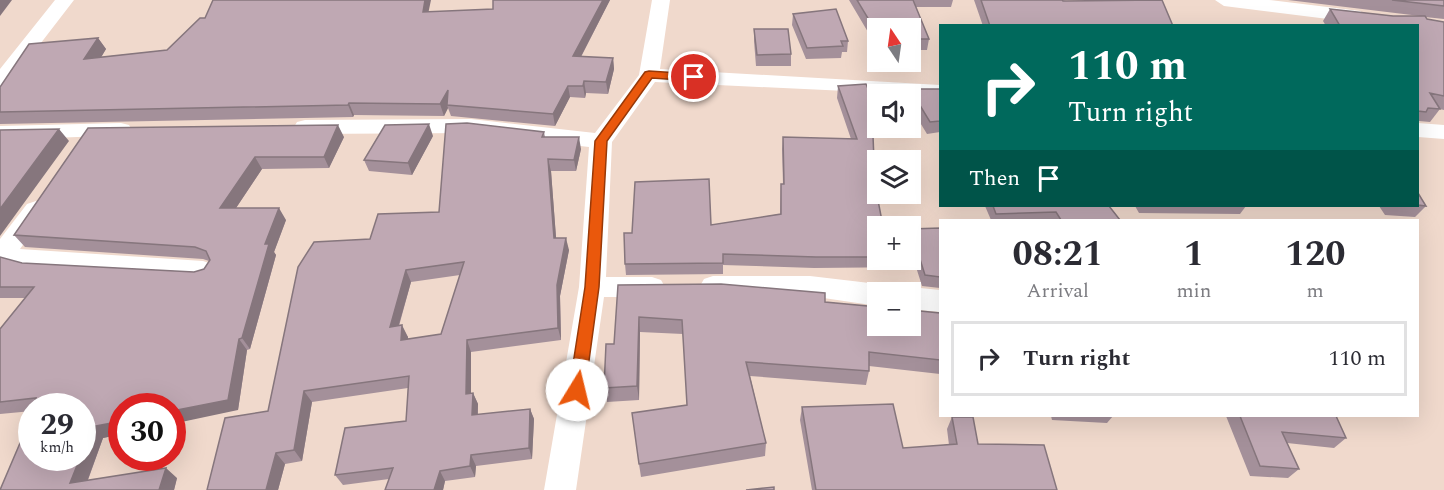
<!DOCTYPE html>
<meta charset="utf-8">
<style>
:root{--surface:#fff;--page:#f2f2f3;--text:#2b2b33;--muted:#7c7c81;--line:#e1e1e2}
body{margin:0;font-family:Spectral,serif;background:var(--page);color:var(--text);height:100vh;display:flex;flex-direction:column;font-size:22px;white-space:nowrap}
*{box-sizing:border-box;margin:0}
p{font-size:20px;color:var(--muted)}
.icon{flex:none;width:33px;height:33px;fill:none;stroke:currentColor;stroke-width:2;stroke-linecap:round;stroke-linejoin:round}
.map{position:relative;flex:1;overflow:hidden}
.panel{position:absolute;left:939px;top:219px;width:480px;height:198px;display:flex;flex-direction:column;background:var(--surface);border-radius:0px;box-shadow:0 6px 24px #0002}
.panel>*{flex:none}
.banner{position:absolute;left:939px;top:24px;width:480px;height:183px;border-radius:0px;box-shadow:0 6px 24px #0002;background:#00695c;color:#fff;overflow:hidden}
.needle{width:39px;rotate:347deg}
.tools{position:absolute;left:867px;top:18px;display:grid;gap:12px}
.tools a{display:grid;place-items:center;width:54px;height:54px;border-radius:0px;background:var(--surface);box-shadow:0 6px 24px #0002;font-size:30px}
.speed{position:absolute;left:18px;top:393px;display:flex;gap:12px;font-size:30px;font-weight:700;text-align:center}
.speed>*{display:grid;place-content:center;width:78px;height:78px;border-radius:50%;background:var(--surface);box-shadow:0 6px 24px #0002;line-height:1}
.speed small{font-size:15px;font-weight:400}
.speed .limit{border:9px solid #d22;background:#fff;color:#111}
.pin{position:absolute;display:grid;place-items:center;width:51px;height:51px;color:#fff;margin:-26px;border:3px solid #fff;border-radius:50%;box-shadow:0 2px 6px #0007}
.me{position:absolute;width:66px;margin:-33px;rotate:9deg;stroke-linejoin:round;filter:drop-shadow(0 0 4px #0008)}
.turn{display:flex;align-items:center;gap:21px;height:126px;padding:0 30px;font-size:27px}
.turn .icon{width:78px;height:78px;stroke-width:2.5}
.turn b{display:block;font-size:42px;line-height:51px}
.then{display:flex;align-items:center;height:57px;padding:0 30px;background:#0003;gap:12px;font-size:22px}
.eta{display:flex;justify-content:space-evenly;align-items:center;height:102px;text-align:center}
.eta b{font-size:36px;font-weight:700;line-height:42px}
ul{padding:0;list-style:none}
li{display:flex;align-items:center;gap:18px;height:75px;margin:0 12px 9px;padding:0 18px;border:3px solid var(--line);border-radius:0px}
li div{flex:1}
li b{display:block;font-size:22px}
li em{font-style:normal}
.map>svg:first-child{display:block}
</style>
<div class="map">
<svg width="1444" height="490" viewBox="0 0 1444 490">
<rect width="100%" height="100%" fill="#f0d9cc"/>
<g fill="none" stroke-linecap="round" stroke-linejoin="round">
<path fill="#fff" fill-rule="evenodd" d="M55 0H74L7 87 0 89V69Z
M652 0H670L660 69 940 85V98L910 97V94L655 82 612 142 606 277H652L661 280 665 287 661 294 652 297H604L576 490H544L579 287 589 147 471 133 305 134 297 132 294 127 297 122 305 120 471 119 595 133 639 75Z
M1215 0H1269L1360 11 1369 17 1360 23 1224 6Z
M121 123 129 125 132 130 129 135 0 140V126Z
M1418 123 1444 125V139L1418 137Z
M36 201 45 204 48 210 20 249 203 261 212 264 216 271 212 278 203 281 34 272 0 264V239L27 204Z
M713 276H810L878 284 888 288 890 292H878V306L810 296H713L704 293 700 286 704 279Z
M910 287 940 290V312L910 309V292H899Z"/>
</g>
<path fill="#a4909a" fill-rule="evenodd" d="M493 0H610L581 57 613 58 614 69 608 94 586 93 585 98 570 97 555 126 451 116 448 108 444 116 354 115 353 117 0 124V87L98 38 106 49 101 57 167 50 429 12 493 9Z
M849 0H953L951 7H916L929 39 927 50H910V28H878V49Z
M974 0H1062L1173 26H983Z
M1288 0H1444V19L1425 17 1427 19 1444 22V110L1440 109 1430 122 1419 121 1418 122V26H1326L1323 21 1330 9 1393 16H1420Z
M793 14 848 41 847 52H842L841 58 806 59 792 25Z
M754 29 791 54V66H756L754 41Z
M838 86 877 110 875 122H872L878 226V260H910V229L940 228V288L922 286 916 267 814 268 723 265V274L626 275 625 264 711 225 780 214 781 184H783L782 149 783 137 851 139 837 98Z
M910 89H940V132L927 134 910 106V94H909Z
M88 128 344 137 329 168 262 169 236 208 286 220 274 252 276 255 250 349 247 350 238 410 122 406V434L103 438 88 480 177 478 174 490H0L82 406H32V411L0 414V329L25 298H0V257L22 263 194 272 204 269 209 261 203 259 25 247 14 235Z
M544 132 545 137 581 149 576 171H551L556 238 569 250 560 296 561 340 471 352V393H473L478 404V415L530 409 534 419 532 459 476 466 475 477 445 481 443 490H385L389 479 343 485 335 475 406 421 408 388 312 402 302 461 285 464 278 490 268 411 370 239 439 212ZM460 275 441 334 408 339V337L399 326 411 282Z
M433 136 412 175 369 171 364 160Z
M1418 193 1426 206 1415 217 1385 215 1379 206H1418Z
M985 206H1109L1120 220H991Z
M1135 206H1246L1240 214 1139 213Z
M618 285 825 302 940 313V374L869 366V371L866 385 750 376 766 443 765 456 641 477 639 464 687 405 683 334 640 332 639 400 607 402 604 388 614 344Z
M802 407 903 448 949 445 947 429 952 417 978 444 1057 490H812L800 420Z
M1051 416H1113L1107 423 1052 420Z
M1226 416H1336L1346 438 1334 448 1287 443 1299 469 1288 478 1250 476Z"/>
<path fill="#86767d" d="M0 0H12L0 16Z
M425 0H431L426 24 423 12Z
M603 0H610L575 68 573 56Z
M98 38 106 49 93 71 84 59Z
M613 58 614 69 608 94 606 82Z
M584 81 586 93 585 98 583 86Z
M568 86 570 97 555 126 553 114Z
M448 90 447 105 448 108 444 116 440 104Z
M349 103 354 115 353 117 348 105Z
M429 124 433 136 412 175 408 163Z
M338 125 344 137 329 168 324 157Z
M59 129 69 141 0 236V209Z
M579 137 581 149 576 171 574 160Z
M255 157 262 169 228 220 220 208Z
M548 159 551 171 557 250 554 238Z
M279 208 286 220 274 252 276 255 250 349 242 338 265 244Z
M566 238 569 250 560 296 561 340 558 328 557 285Z
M406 270 411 282 395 338 390 327Z
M639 317 640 332 639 400 637 386Z
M402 325 408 337 407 352 401 340Z
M239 339 247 350 238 410 172 424V411Z
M467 340 471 352V405L466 394Z
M304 391 312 402 302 461 294 450Z
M473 393 478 404 477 426 472 415Z
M530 409 534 419 532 459 529 448Z
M122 421V434L103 438 84 490 70 483 80 458H82V450L91 427Z
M276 453 285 464 278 490H266Z
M471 455 476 466 475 477 470 466Z
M166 468 177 478 174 490H159Z
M440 471 445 481 443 490H434Z"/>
<path fill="#bfa8b3" stroke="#86767d" stroke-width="1.5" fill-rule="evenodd" d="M213 0H425L423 12 493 9V0H603L573 56 613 58 606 82 584 81 583 86H568L553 114 447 105 448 90 440 104 349 103 348 105 0 112V87L29 44 98 38 84 59 167 50 200 18H205Z
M857 0H913L929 39H910V28H878V35Z
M981 0H1062L1063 1 1162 0 1173 26H990Z
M1392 0H1444V6Z
M836 9 848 41H841L843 46 807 48 793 14Z
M1330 9 1393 16H1425L1427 19 1444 22V96L1430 93 1440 109 1428 108 1426 112 1418 111V26H1340Z
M754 29H788L791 54 757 55Z
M866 84 877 110 872 111 875 185 883 226H878V257H816L723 254V263L625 264 624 233H632L635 182 709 179 711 225 781 214V184H784L783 137 857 139 838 86Z
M910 89H940V121L930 122Z
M467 123 544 132 542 137H579L574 160 548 159 554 238H566L557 285 558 328 467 340 466 394 473 393 472 415 530 409 529 448 471 455 470 466 440 471 434 490H385L393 468 335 475 345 428 406 421 409 376 304 391 294 450 276 453 266 490H207L225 418 268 411 298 267 314 242 370 239 378 214 439 212 446 124ZM464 262 441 334 401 340 402 325 390 327 406 270Z
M429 124 408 163 364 160 385 125Z
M338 125 324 157H255L220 208H279L265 244H269L242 338 239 339 228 400 172 411V406H122V421L91 427 82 450V406H33L36 398 0 402V329L34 287H0V257L22 263 194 272 204 269 210 260 206 251 195 247 14 235 88 128Z
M59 129 0 209V130Z
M1418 193 1426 206 1418 205Z
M993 206H1109L1120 220H1061L1056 212 996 214Z
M940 228V277L925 275 919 256H910V229Z
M721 284 825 293V302L878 307V326H910V310L940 313V360L869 352V371L746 362 766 443 639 464 632 413 687 405 682 320 639 317 637 386 604 388 606 344H614L618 285Z
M893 404 903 448 957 444 952 417H973L978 444 1044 445 1057 490H816L802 407Z
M32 415V458H80L70 483 166 468 159 490H0Z
M1240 416H1336L1346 438 1282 432 1299 469 1260 466Z
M774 487V490H746Z"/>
<path fill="#ea580c" stroke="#983908" stroke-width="1.5" d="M649 71 694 74 699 77 694 81 652 78 607 141 599 287 585 390 583 394H572L569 390 585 287 595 141 645 72Z"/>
</svg>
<div class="tools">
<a><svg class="needle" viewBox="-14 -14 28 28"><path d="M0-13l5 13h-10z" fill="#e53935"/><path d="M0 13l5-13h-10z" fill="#7c7c81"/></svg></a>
<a><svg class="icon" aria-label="sound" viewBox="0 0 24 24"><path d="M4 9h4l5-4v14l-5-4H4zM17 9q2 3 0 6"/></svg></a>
<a><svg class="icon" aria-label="layers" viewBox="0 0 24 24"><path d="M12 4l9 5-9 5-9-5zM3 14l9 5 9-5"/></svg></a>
<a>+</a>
<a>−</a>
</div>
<div class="speed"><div>29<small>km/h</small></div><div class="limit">30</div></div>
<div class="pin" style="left:694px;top:77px;background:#d93025"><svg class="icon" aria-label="arrive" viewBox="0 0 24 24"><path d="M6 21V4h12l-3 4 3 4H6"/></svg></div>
<svg class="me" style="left:577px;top:390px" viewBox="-20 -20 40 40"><circle r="19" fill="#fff"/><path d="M0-13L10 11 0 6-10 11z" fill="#ea580c"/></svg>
<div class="banner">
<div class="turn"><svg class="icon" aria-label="right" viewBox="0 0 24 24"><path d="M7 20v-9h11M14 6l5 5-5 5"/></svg><div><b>110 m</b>Turn right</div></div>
<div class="then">Then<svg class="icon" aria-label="arrive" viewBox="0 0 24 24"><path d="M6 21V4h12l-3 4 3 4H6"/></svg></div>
</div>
<section class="panel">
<div class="eta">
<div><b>08:21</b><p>Arrival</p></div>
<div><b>1</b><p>min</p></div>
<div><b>120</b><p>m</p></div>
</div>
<ul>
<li><svg class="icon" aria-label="right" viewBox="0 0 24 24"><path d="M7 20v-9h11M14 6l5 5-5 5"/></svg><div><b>Turn right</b></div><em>110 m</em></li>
</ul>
</section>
</div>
